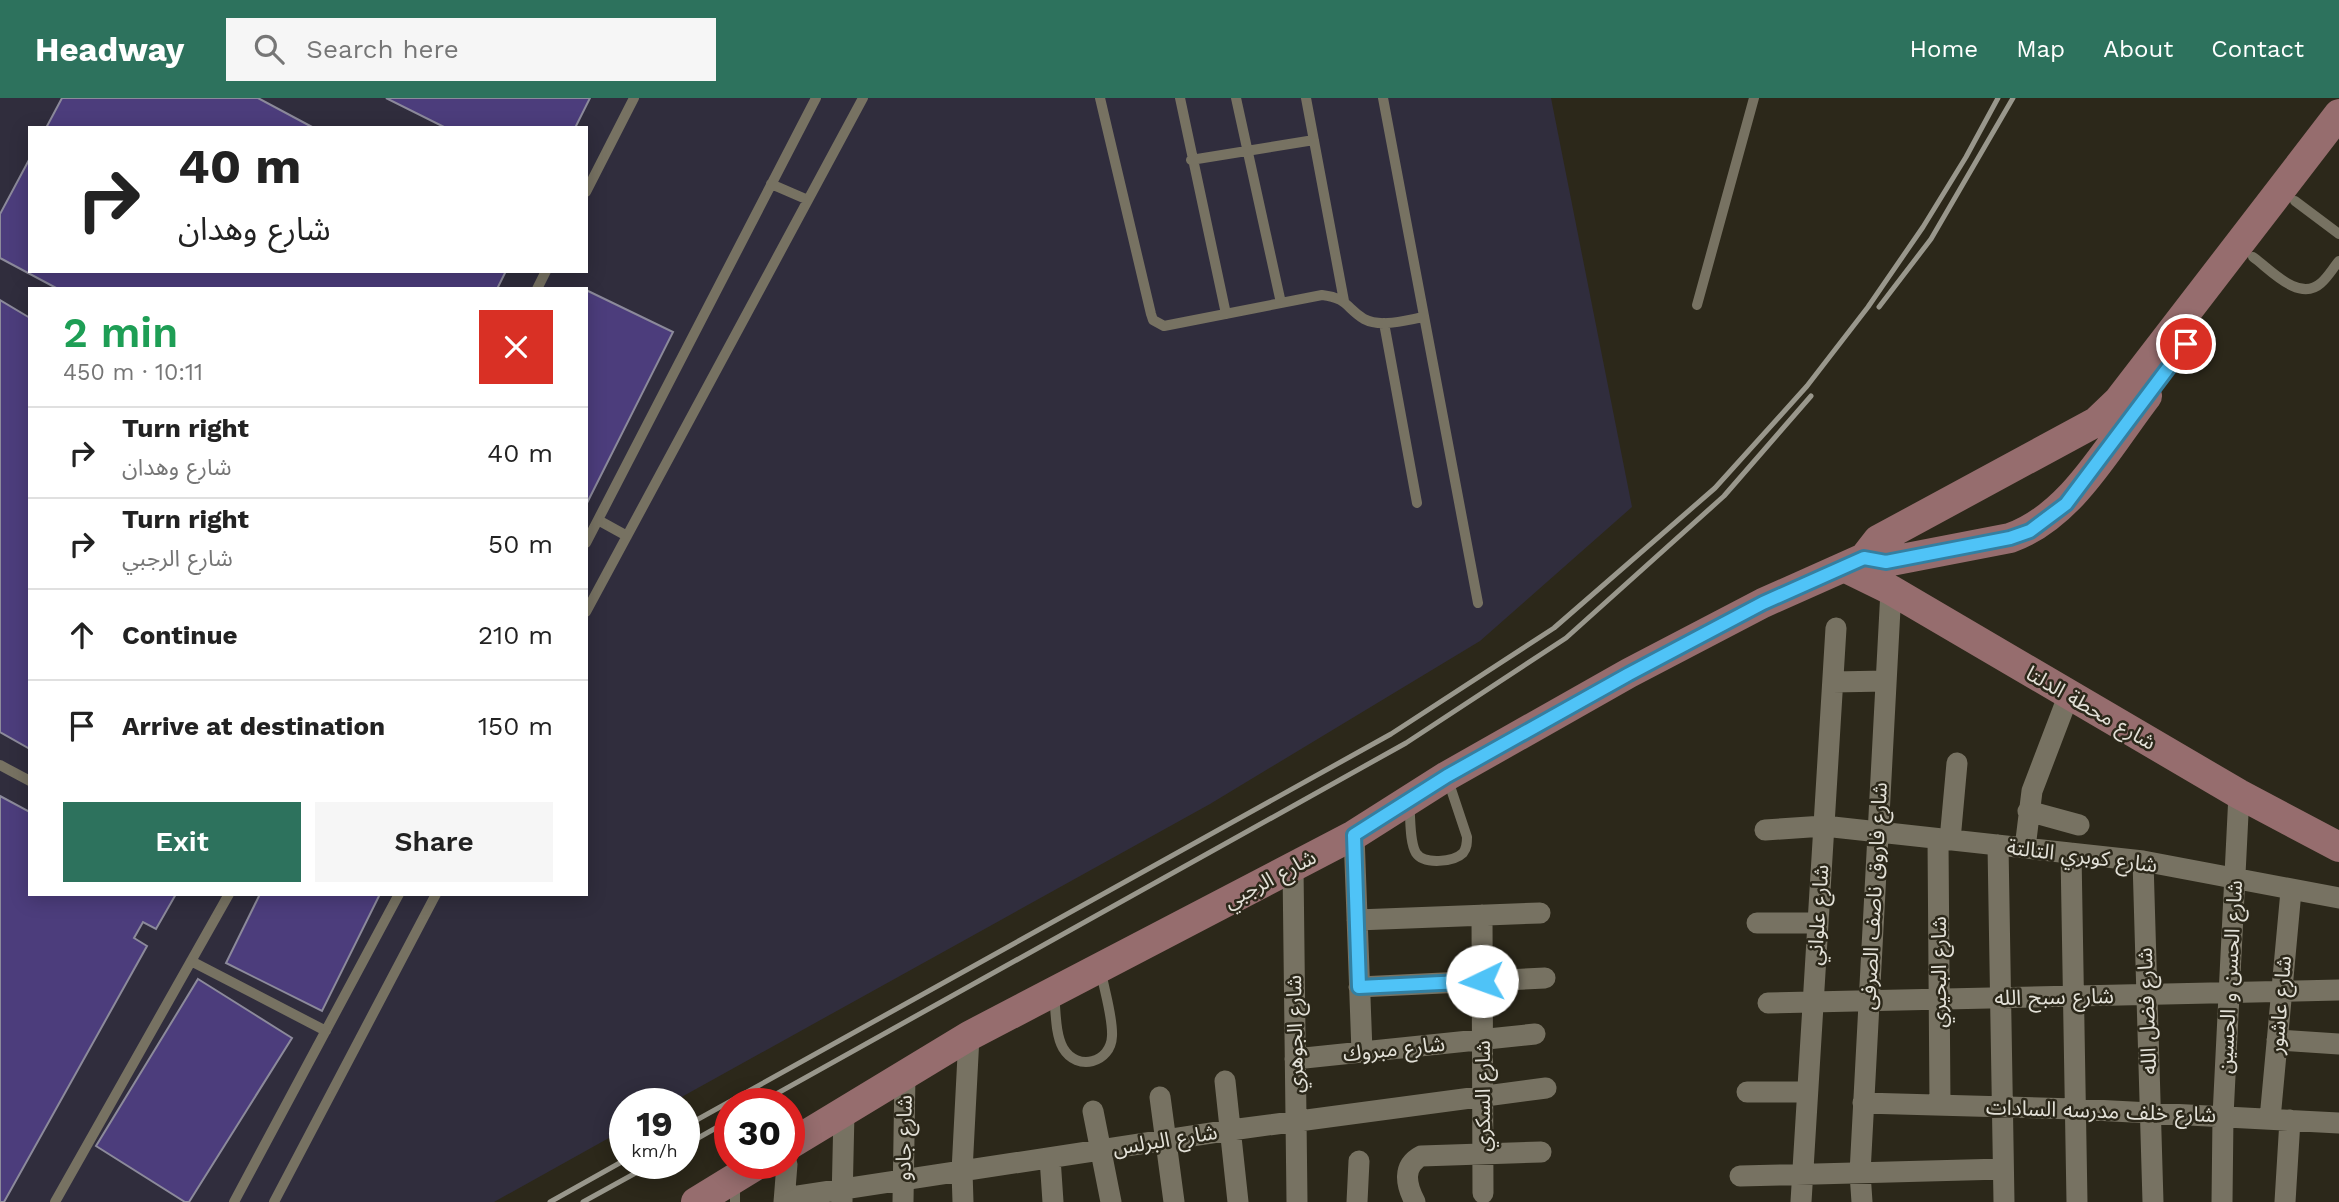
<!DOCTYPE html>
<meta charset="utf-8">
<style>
:root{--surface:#fff;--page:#f6f6f6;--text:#222;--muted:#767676;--line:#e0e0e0;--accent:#2d725d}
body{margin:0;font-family:"Work Sans","Noto Sans Arabic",sans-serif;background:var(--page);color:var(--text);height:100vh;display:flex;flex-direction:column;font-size:26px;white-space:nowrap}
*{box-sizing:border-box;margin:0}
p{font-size:23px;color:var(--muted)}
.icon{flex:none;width:38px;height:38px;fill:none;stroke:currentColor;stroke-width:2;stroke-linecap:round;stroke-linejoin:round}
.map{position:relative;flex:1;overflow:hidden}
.sheet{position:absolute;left:28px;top:189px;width:560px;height:609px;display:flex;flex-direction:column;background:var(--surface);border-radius:0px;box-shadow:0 4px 18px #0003}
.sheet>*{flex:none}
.top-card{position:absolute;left:28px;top:28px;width:560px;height:147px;border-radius:0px;box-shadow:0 4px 18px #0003;background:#fff;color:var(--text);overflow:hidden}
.speed{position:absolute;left:609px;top:990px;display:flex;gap:14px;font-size:35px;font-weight:700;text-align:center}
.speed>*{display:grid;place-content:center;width:91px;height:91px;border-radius:50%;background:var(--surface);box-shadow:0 4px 18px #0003;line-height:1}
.speed small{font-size:18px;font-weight:400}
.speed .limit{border:10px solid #d22;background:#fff;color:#111}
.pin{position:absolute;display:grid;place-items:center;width:60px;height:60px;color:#fff;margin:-30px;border:4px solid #fff;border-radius:50%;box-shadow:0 2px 7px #0007}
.me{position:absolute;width:77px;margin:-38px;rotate:267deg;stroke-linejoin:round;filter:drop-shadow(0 0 5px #0008)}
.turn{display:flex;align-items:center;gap:24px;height:147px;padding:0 35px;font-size:32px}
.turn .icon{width:91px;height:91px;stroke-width:2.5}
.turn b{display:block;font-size:49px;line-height:60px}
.round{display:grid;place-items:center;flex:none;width:74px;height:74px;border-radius:0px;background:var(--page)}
.headline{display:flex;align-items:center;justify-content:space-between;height:119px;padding:0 35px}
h1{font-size:42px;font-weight:600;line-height:52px;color:#1e9e55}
.button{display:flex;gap:14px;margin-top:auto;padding:14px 35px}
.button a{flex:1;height:80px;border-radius:0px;background:var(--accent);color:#fff;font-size:28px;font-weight:600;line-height:80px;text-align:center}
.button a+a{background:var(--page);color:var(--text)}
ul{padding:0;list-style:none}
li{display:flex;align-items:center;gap:21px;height:91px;padding:0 35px;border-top:2px solid var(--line)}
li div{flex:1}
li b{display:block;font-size:26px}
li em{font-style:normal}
header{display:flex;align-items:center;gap:42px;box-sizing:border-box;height:98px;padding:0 35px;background:var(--accent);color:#fff}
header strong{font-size:33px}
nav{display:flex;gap:38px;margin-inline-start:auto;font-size:24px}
.search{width:490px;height:63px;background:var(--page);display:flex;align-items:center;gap:18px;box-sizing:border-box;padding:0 24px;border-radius:0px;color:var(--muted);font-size:26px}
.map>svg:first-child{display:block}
</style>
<header>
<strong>Headway</strong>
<div class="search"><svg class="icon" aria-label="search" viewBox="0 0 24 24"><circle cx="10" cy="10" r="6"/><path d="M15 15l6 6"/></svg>Search here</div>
<nav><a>Home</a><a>Map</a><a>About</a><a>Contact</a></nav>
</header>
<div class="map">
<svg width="2339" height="1104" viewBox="0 0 2339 1104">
<rect width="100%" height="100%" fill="#2c281a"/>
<path fill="#302d3d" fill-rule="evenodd" d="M0 0H1551L1632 409 1480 543 1210 706 669 1006H625V1031L494 1104H0ZM30 30H586V173H30ZM30 191H586V796H30Z"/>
<path fill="#4c3d7c" stroke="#8c8a9b" stroke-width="2" d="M62 0H258L314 30H46Z
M386 0H590L575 30H446Z
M30 60V173H506L497 191H58L0 160V116Z
M586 192 673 234 586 407Z
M0 202 30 220V651L0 634Z
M0 698 30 714V796H176L156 831 143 824 134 840 147 848 4 1104H0Z
M260 796H380L322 913 226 865Z
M198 881 292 940 189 1104H185L96 1048Z"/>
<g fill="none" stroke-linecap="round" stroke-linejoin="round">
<path stroke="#777262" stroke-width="10" d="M1100 0 1151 216 1153 222 1164 228 1322 197C1348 200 1346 210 1364 221 1381 230 1406 222 1424 219
M1180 0 1226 216
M1236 0 1281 205
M1306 0 1344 203
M1383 0 1478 505
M1191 62 1314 42
M771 86 808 102
M586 94 634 0
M2295 103 2339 136
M2253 159C2270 171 2299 205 2321 185 2328 179 2333 170 2339 163
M537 191 546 173
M1697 207 1754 0
M1384 225 1417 405
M598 422 627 438
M586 445 816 0
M586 514 863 0
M0 667 30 683
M1409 705C1411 719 1409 743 1416 755 1424 767 1454 764 1463 755 1467 750 1467 745 1467 739L1448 682
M191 863 326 933
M1054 897C1056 912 1055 936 1063 950 1077 974 1111 965 1112 938 1113 919 1104 892 1101 873
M735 1083V1104
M55 1104 229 796
M234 1104 399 796
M274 1104 436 796"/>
<path stroke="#777262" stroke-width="21" d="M1833 584 1886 583
M2028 713 2079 727
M1765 732 1824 728 2143 763 2339 800
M1354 737 1362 954
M1938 741 1940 1007
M1950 742 1957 665
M1998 747 2004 1104
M2025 750 2032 693 2069 596
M2071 755 2077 1104
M2143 763 2153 1104
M1293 769 1297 1104
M1482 817 1483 1095
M1357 822 1540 815
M1757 825H1818
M1359 889 1545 880
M1768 905 2339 892
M2277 942 2339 946
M1295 961 1535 936
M1225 983 1238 1104
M1747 994H1807
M1160 999 1174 1104
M1863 1005 2075 1011 2339 1025
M1093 1013 1111 1104
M2270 1021 2291 793
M1050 1060 1053 1104
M1740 1078 2003 1071
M785 1100 1231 1032 1546 990
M784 1104 787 1066
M842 1104 844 1014
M903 1104 905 976
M963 1104 962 1073 969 938
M1357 1104 1359 1063
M1415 1104C1406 1087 1402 1068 1421 1058L1541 1054
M1801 1104 1836 530
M1862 1104 1860 1075 1891 492
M2222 1104 2223 1018 2239 696
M2285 1104 2290 1022"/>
<path stroke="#966d6e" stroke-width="30" d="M1864 460 1886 464 2010 440C2071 419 2109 347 2147 298
M1844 469 1891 492 2239 696 2339 749
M789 1047 969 938 1354 737 1447 678 1629 575 1763 505 1864 460 1878 442 2096 324 2119 302 2339 16
M696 1104 758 1066"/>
<path stroke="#99978c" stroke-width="5" d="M1879 209 1931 141 2013 0
M758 1006 1406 645 1566 540 1724 398 1811 298
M684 1029 1391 636 1554 530 1715 390 1807 288 1868 209 1923 129 1966 59 1998 0
M684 1048 730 1022
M550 1104 625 1062
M583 1104 652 1066"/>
</g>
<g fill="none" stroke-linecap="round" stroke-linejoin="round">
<g stroke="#337fa1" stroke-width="18">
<path id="route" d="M1482 883 1359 889 1354 737 1447 678 1629 576 1763 505 1864 460 1886 464 2010 440 2030 433 2066 406 2186 246"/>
</g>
<use href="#route" stroke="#4fc3f7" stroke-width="12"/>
</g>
<g text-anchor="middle" stroke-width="5" stroke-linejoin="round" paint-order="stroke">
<g font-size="21" fill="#e3e1d8" stroke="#2c281a">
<text transform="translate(2091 610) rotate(30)" y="7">شارع محطة الدلتا</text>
<text transform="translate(2082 758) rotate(7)" y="7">شارع كوبري التالتة</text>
<text transform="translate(1270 781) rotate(-28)" y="7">شارع الرجبي</text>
<text transform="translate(1874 798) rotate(-87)" y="7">شارع فاروق ناصف الصرفى</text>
<text transform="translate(1818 817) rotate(-86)" y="7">شارع علواني</text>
<text transform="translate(1939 874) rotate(-90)" y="7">شارع البحيري</text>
<text transform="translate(2230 879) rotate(-87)" y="7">شارع الحسن و الحسين</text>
<text transform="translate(2054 899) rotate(-1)" y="7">شارع سبح الله</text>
<text transform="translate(2280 907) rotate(-85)" y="7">شارع عاشور</text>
<text transform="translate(2147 913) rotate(-92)" y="7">شارع فضل الله</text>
<text transform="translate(1295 936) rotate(-91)" y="7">شارع الجوهري</text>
<text transform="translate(1394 951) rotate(-6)" y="7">شارع مبروك</text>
<text transform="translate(1483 998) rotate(-90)" y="7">شارع السكري</text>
<text transform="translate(2101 1013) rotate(2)" y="7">شارع خلف مدرسه السادات</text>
<text transform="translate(904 1040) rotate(-89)" y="7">شارع جادو</text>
<text transform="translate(1165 1042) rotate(-9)" y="7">شارع البرلس</text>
</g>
</g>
</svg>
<div class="speed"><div>19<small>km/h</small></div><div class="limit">30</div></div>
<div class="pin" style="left:2186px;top:246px;background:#d93025"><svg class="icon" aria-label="arrive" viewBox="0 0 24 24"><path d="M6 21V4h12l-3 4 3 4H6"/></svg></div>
<svg class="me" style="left:1482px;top:883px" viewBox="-20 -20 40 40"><circle r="19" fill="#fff"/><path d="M0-13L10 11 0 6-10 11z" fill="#4fc3f7"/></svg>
<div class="top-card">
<div class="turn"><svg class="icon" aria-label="right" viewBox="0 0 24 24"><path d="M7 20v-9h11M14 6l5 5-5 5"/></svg><div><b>40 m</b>شارع وهدان</div></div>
</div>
<section class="sheet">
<div class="headline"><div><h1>2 min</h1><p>450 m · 10:11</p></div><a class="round" style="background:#d93025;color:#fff"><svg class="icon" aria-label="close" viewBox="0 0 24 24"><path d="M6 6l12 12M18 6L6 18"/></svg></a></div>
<ul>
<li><svg class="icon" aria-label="right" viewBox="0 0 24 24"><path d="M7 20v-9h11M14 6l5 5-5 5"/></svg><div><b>Turn right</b><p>شارع وهدان</p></div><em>40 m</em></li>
<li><svg class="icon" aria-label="right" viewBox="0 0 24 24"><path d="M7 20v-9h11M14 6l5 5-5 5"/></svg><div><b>Turn right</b><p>شارع الرجبي</p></div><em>50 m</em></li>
<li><svg class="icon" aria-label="ahead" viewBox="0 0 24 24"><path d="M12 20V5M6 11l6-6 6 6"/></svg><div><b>Continue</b></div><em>210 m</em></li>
<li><svg class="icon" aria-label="arrive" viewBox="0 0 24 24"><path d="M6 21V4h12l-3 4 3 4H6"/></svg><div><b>Arrive at destination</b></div><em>150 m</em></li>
</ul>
<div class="button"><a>Exit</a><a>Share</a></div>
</section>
</div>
